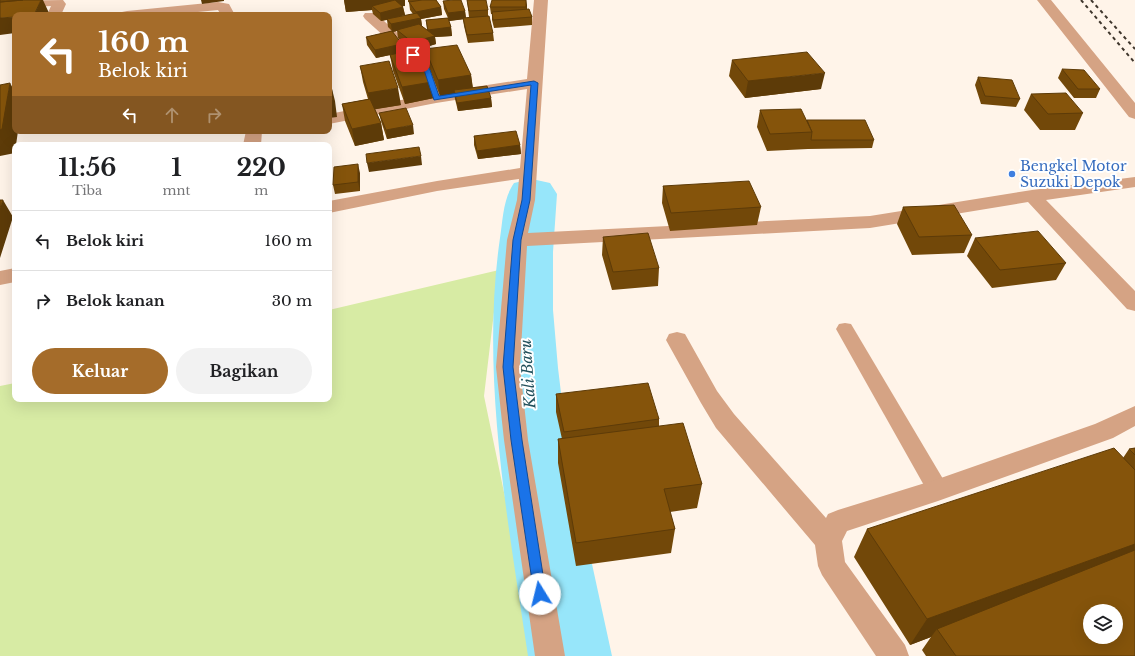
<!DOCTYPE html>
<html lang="id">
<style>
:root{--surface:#fff;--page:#f2f2f2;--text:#202124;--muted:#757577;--line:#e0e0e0;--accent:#a56c2a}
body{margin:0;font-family:"Libre Baskerville",serif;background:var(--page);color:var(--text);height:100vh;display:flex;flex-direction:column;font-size:15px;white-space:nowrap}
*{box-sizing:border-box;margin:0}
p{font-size:13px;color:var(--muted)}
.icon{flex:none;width:22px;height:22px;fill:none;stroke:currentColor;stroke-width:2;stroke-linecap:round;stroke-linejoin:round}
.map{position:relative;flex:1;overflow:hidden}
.sheet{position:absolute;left:12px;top:142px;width:320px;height:260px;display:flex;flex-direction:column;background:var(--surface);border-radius:8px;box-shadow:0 4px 16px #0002}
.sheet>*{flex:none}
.hud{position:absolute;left:12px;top:12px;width:320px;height:122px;border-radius:8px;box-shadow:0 4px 16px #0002;background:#a56c2a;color:#fff;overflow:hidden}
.buttons{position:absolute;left:1083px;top:604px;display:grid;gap:8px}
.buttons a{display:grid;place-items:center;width:40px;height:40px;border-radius:50%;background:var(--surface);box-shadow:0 4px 16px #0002;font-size:20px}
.pin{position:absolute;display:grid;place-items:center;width:34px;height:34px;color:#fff;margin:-17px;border-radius:8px;box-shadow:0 2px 6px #0006}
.me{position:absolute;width:44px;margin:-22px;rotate:351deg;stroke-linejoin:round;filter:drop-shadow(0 0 3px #0008)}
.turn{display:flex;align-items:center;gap:14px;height:84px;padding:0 20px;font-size:18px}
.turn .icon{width:52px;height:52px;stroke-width:2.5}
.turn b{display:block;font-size:28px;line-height:34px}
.lanes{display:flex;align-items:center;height:38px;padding:0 20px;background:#0003;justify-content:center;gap:20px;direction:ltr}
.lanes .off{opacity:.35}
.eta{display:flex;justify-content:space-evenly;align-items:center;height:68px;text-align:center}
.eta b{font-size:24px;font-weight:800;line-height:28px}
.cta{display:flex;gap:8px;margin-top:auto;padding:8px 20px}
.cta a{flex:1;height:46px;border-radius:24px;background:var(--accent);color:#fff;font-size:16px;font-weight:800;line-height:46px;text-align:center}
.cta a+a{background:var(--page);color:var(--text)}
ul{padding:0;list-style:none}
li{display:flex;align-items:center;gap:12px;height:60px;padding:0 20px;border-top:1px solid var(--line)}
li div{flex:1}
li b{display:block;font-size:15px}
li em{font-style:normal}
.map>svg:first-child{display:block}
</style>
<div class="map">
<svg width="1135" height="656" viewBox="0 0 1135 656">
<rect width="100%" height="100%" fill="#fff4e9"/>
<path fill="#d7eba4" d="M499 270 484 396 538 656H0V386L15 383V399H329V310Z"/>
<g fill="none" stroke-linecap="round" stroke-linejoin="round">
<path fill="#97e6fa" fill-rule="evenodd" d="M532 179 550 183 557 194 553 252V310L558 368 565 426 587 541 612 656H528C508 521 480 375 500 238 503 219 503 199 514 183Z"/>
<path fill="#d5a384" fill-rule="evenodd" d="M845 323 851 324 946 484 949 490 946 496 938 499 930 496 836 329 839 324Z"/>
<path fill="#d5a384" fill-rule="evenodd" d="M63 0 66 4 61 15H47L51 6 0 9V1Z
M534 0H548L535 200 528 233 870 216 1032 190 1135 177V187L1046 200 1135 291V311L1127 309 1028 202 870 228 527 246 520 367 528 440 565 656H535L504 440 496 367 507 240 517 200 519 179 437 191 329 213V201L437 181 520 168 527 89 436 103 329 124V114L427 95 417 66 365 19 363 16 365 13H375L429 61 437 75 442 92 527 79Z
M1037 0H1051L1135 103V119L1129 117Z
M218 2 229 4 235 15H221L218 10 168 15H120L122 12 127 11Z
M246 131H262L261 145H243Z
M15 268V282L0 285V271Z
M677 332 685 334 717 391 734 414 826 518 828 514 838 510 938 479 1095 424 1135 406V426L1113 438 938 501 847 531 842 541 845 562 905 645 909 656H876L822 575 818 566 815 545 716 428 701 403 666 340 669 334Z"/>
<path stroke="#3f362c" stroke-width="2" stroke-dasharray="3.5 3.5" stroke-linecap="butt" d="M1081 0 1135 63
M1091 0 1135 49"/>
</g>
<path fill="#724809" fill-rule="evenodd" d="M344 0 405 6H402L403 7 405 15 397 17 413 14 410 10 409 2H412H408V0H436L441 7 442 15 421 19 422 26 427 30 426 20 448 18 444 9 443 1 465 11 466 18 469 17 467 0 488 10V16L493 33 494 41 468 43 464 26 463 19 449 21 451 27 452 36 435 37 436 44 418 49 434 98 405 104 393 71 390 55 376 58 367 45 366 37 392 31 388 27 387 20 381 21 373 14 372 10 346 12ZM397 31 398 38 412 50 403 52 393 32Z
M527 5V9L532 17V25L494 28 492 20V14H491L490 7Z
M425 49 471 75 473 88 491 98 492 107 458 111 455 99 454 94 440 96 428 65Z
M732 60 821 89 745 98 729 76Z
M360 66 401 105 375 109 381 123 384 140 355 146 345 121 342 104 368 99 363 82Z
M1062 69 1100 89 1096 98H1074L1058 78Z
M978 77 1020 99 1016 107 981 104 975 85Z
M1031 94 1083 113 1075 130H1040L1024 110Z
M760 110 807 120 874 140 872 148 808 149 767 151 757 127Z
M379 113 414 134 387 139 381 121Z
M474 136 520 145 521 154 478 159 474 145Z
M360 173V191L335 194 333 185Z
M663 186 761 207 757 225 670 231 662 203Z
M903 207 972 235 964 253 912 255 897 224Z
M603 237 659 268 658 286 612 290 602 255Z
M975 238 1066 263 1056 280 992 288 967 256Z
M556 394 659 419V426L702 484 697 508 670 512 675 529 671 553 576 566 558 463V439H562L556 412Z
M1135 448V656H926L922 650 931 637 910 645 854 557 867 529 1123 458 1129 449Z"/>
<path fill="#5d3b08" d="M41 0H43L49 13 48 15H34Z
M201 0H224V1L202 4Z
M344 0H405V6L375 9 372 6V10L346 12Z
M526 0 527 5 526 15Z
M403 7 405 15 381 21 380 13Z
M441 7 442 15 421 19 422 26 398 31 397 30V31L392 32 391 24 417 19 416 12Z
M465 11 466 19 449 21 448 13Z
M15 17V33L0 35V18Z
M451 27 452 36 435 37 436 44 414 51 412 42 429 37 428 30Z
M402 44 404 52 376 58 375 50Z
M825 73 821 89 745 98 748 81Z
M471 75 473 91 454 90V94L440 96 438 80Z
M432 82 434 98 405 104 402 87Z
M10 83 15 92V131H18L16 145H15V153L0 156V130Z
M331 85 335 101 337 117 329 118V101Z
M398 88 401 105 371 110 368 93Z
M491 98 492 107 458 111 457 103Z
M381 123 384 140 355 146 352 129Z
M413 125 414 134 387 139 386 130Z
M520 145 521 154 478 159 477 151Z
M421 156 422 165 369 172 367 163Z
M358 164 360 173V191L358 182Z
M3 200 13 217 0 258V208Z
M1135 544V562L937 629 931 637 910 645 927 619Z"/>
<path fill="#85540b" stroke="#5d3b08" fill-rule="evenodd" d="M0 0H23L0 2Z
M23 0H41L34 15H15V17L0 18V2Z
M395 0 403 7 380 13 372 6Z
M422 0H436L441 7 416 12 409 2Z
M453 0H461L465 11 448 13 443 1Z
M467 0H486L488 10 469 11Z
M492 0H526V7H490Z
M529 9 532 17 493 20 492 12Z
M417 13 421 18 391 24 387 19Z
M489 16 493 33 467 35 463 18Z
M448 18 451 27 428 30 426 20Z
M419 24 435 36 412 42 397 30Z
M392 31 402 44 375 50 366 37Z
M457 45 471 75 438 80 425 49Z
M418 48 432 82 402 87 390 55Z
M807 52 825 73 748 81 732 60Z
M389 61 398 88 368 93 360 66Z
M1062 69 1084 70 1100 89H1078Z
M978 77 1012 80 1020 99 985 96Z
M10 83 2 129 0 130V85Z
M329 85H331L333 100 329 101Z
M487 86 491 98 457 103 454 90Z
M1066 93 1083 113 1048 114 1031 94Z
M370 99 381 123 352 129 342 104Z
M406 108 413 125 386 130 379 113Z
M801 109 812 132 770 134 760 110Z
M807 120H865L874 140H811L812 132Z
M516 131 520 145 477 151 474 136Z
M419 147 421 156 367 163 366 154Z
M358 164V182L333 185 334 167Z
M749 181 761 207 671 213 663 186Z
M0 200H3L0 208Z
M954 205 972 235 919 237 903 207Z
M1038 231 1066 263 1000 270 975 238Z
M648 233 659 268 613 272 603 237Z
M648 383 659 419 564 432 556 394Z
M683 423 702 484 664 489 675 529 576 543 558 439Z
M1114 448 1135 470V544L927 619 867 529Z
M1135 448V455L1129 449Z
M1135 550V656H956L937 629ZM1090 611H1116V637H1090Z"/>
<path fill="#1a73e8" stroke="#114b97" d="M411 54H415L426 63 430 70 439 96 534 81 538 83 530 200 521 240 513 367 522 440 546 594 544 598 540 600 536 598 534 594 511 440 503 367 513 240 522 200 531 85 434 100 424 70 411 56Z"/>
<circle fill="#3f7fe0" stroke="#fff" stroke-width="1.5" cx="1012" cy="174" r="4"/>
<g text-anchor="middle" stroke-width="4" stroke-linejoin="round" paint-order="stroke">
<g font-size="14" fill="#366cbe" stroke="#fff" text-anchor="start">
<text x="1020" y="171">Bengkel Motor<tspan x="1020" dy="16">Suzuki Depok</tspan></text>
</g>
<g font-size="15" font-style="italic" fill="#22505b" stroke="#fff">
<text transform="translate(528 374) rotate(-94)" y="5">Kali Baru</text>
</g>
</g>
</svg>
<div class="buttons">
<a><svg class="icon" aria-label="layers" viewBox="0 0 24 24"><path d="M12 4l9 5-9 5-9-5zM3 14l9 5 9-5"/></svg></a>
</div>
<div class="pin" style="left:413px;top:55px;background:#d93025"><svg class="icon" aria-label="arrive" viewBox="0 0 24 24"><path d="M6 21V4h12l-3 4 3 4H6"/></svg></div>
<svg class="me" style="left:540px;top:594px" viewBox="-20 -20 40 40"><circle r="19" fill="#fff"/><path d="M0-13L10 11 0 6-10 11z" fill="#1a73e8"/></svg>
<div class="hud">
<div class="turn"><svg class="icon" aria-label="left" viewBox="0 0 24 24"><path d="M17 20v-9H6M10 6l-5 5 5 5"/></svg><div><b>160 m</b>Belok kiri</div></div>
<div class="lanes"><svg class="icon" aria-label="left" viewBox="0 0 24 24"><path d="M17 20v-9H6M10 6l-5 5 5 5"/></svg><svg class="icon off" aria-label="ahead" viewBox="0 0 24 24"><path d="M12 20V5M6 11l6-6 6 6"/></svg><svg class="icon off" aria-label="right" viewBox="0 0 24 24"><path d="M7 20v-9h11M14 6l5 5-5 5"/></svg></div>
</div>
<section class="sheet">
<div class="eta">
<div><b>11:56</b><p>Tiba</p></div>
<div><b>1</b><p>mnt</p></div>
<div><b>220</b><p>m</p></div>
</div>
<ul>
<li><svg class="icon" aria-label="left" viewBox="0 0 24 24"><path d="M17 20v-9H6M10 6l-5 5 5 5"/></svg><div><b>Belok kiri</b></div><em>160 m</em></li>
<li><svg class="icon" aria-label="right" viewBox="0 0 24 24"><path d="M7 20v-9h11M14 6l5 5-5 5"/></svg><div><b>Belok kanan</b></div><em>30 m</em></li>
</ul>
<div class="cta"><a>Keluar</a><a>Bagikan</a></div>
</section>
</div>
